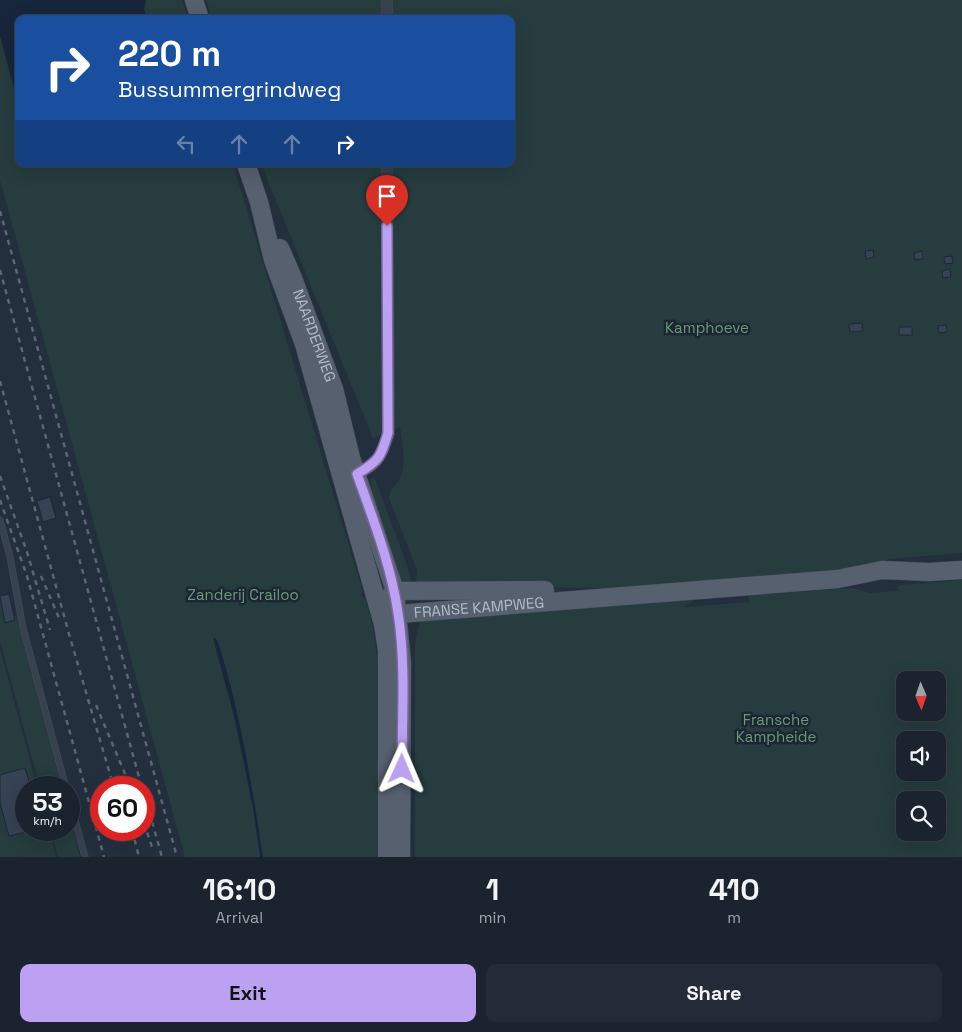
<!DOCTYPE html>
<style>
:root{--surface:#1b232e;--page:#242b36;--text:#f1f3f6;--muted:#a0a4aa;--line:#39404a;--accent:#bca0f2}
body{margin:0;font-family:"Space Grotesk",sans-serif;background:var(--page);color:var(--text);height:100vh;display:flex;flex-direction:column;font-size:19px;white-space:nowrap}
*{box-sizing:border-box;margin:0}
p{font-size:16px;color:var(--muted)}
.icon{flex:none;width:28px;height:28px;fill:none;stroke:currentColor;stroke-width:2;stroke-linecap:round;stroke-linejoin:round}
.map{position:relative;height:857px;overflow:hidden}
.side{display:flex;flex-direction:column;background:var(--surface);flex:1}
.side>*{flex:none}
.top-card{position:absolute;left:15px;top:15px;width:500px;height:152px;border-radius:10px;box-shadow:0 5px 20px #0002,0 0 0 1px var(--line);background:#1a4fa0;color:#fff;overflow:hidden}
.needle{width:32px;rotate:178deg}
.fabs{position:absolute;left:896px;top:671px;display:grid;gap:10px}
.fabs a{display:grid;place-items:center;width:50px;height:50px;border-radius:10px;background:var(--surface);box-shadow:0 5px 20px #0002,0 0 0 1px var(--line);font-size:25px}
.speed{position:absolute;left:15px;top:776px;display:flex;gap:10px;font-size:25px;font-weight:700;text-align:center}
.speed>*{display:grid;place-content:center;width:65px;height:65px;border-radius:50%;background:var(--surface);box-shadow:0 5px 20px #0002,0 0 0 1px var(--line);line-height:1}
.speed small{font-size:12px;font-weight:400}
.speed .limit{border:8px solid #d22;background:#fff;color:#111}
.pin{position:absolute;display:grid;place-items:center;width:42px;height:42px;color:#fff;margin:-51px -21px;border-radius:50% 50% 50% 0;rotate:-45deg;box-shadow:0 0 5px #0007}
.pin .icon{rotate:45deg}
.me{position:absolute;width:55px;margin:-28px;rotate:1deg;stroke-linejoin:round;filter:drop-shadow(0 0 4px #0008)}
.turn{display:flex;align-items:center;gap:18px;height:105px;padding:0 20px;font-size:22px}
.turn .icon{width:65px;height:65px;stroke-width:2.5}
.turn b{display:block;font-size:35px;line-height:42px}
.lanes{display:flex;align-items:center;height:48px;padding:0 20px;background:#0003;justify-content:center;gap:25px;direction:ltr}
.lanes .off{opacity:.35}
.eta{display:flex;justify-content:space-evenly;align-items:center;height:85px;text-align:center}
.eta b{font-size:30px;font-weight:700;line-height:35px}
.cta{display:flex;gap:10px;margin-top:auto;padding:10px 20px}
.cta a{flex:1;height:58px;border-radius:10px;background:var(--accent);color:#111;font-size:20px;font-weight:700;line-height:58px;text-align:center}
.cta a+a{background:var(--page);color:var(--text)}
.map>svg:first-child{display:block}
</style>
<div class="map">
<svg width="962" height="857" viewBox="0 0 962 857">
<rect width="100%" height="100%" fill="#242f3e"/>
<path fill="#263c3f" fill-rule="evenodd" d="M0 0H182L188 19H19V164H233L362 589V597H365C371 617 376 638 377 659V857H185L0 180Z
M206 0H962V553L889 559 876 565 832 572 647 588 457 587 416 582 417 570 389 498C389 489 396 486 400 478 407 462 402 444 400 427L373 438 261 164H511V19H212Z
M374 476 408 568 412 587 398 580 372 495 371 480Z
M962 580V857H415V645L420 620 696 599 683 607 749 602V595L853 588 870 593 898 591 899 585ZM905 680H938V712H905ZM905 740H938V772H905ZM905 800H938V832H905Z
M0 601 5 619 16 616 62 787H40L0 641Z
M0 649 37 787 26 788V830H49L56 857H0Z
M69 814 80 857H58L51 830H69Z"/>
<path fill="#17263c" d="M0 0H146L144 9 147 19H19V107L0 36Z
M213 638H215L218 642C240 712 252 785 263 857H260L253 808 235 720Z"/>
<path fill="#364354" stroke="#1f2835" d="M873 250 874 257 866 259 865 251Z
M922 251 923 259 915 260 914 253Z
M952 256 953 263 945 264 944 257Z
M950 269 951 277 943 278 942 271Z
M862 323 863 331 850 332 849 324Z
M946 325 947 332 939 333 938 326Z
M899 327H912V335H899Z
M50 497 56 518 43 522 37 501Z
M9 594 15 620 5 623 0 596Z
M25 768 31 788H26V832L9 836 0 803V775Z"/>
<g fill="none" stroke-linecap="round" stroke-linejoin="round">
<g stroke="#414a57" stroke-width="7">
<path id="lane" d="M0 520 10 557 23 628 66 788
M69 797 85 857"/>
</g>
<g stroke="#414a57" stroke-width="12">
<path id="street" d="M387 19V0
M350 475C376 469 382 456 389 433L387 164"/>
</g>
<g stroke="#414a57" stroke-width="19">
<g id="primary">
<path d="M194 0 200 19"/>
<path d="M246 164 259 202 273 260 304 344 383 624 387 650V857"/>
<path id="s1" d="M280 248 293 278 334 389 351 458 395 591 402 663 401 857"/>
<path d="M387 599 395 591 545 590"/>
<path id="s2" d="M388 610 399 614 838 579 882 570 929 572 962 570"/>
</g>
</g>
<use href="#lane" stroke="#38414e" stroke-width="5.5"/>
<use href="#street" stroke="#38414e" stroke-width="11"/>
<use href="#primary" stroke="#56606e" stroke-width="18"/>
<path stroke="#5a6575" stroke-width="2.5" stroke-dasharray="5 5" stroke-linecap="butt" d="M0 211 177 857
M0 270 142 788
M0 381 69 634 114 788
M0 476 27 552 50 630
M0 500 27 576 104 857
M41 576 59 618
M96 705 131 788
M144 793 162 857
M144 823 152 847
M132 830 139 857"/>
</g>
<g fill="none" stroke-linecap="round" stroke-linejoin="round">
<g stroke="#7a689d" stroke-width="12">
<path id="route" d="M387 226 388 433C381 457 379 461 357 474 373 519 391 565 398 613 406 664 402 718 402 769"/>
</g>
<use href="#route" stroke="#bca0f2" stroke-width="9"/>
</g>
<g text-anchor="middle" stroke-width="5" stroke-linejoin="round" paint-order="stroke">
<g font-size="15" fill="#6b9a76" stroke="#1d2633">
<text x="707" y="333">Kamphoeve</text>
<text x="243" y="600">Zanderij Crailoo</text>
<text x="776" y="725">Fransche<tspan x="776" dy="17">Kampheide</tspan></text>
</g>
<g font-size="15" fill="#b4bcc9" stroke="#1d2633">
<text dy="5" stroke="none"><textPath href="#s1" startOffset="94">NAARDERWEG</textPath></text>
<text dy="5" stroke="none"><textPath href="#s2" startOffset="92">FRANSE KAMPWEG</textPath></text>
</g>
</g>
</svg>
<div class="fabs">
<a><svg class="needle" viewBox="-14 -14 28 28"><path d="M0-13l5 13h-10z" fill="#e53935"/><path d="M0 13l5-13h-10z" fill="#a0a4aa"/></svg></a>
<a><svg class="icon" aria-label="sound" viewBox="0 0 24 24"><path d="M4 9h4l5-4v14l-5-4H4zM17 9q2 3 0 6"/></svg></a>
<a><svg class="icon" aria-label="search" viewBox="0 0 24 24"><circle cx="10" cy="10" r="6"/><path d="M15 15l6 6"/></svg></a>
</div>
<div class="speed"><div>53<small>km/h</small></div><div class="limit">60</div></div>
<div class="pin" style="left:387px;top:226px;background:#d93025"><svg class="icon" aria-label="arrive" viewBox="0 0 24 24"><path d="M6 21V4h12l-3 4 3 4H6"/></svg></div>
<svg class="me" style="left:402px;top:769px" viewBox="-20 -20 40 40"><path d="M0-17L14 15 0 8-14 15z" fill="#bca0f2" stroke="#fff" stroke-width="4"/></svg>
<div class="top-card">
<div class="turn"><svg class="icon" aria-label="right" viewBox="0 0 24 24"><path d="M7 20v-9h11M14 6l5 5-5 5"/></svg><div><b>220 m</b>Bussummergrindweg</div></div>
<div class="lanes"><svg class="icon off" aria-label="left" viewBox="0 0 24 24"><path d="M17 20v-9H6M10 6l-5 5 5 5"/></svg><svg class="icon off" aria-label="ahead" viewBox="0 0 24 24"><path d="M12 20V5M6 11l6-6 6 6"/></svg><svg class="icon off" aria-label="ahead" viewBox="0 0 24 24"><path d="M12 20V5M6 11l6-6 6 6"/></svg><svg class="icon" aria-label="right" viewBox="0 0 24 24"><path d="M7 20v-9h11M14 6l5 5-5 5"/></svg></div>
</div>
</div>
<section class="side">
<div class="eta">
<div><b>16:10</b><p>Arrival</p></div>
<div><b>1</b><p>min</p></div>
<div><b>410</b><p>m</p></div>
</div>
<div class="cta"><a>Exit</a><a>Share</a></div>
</section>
